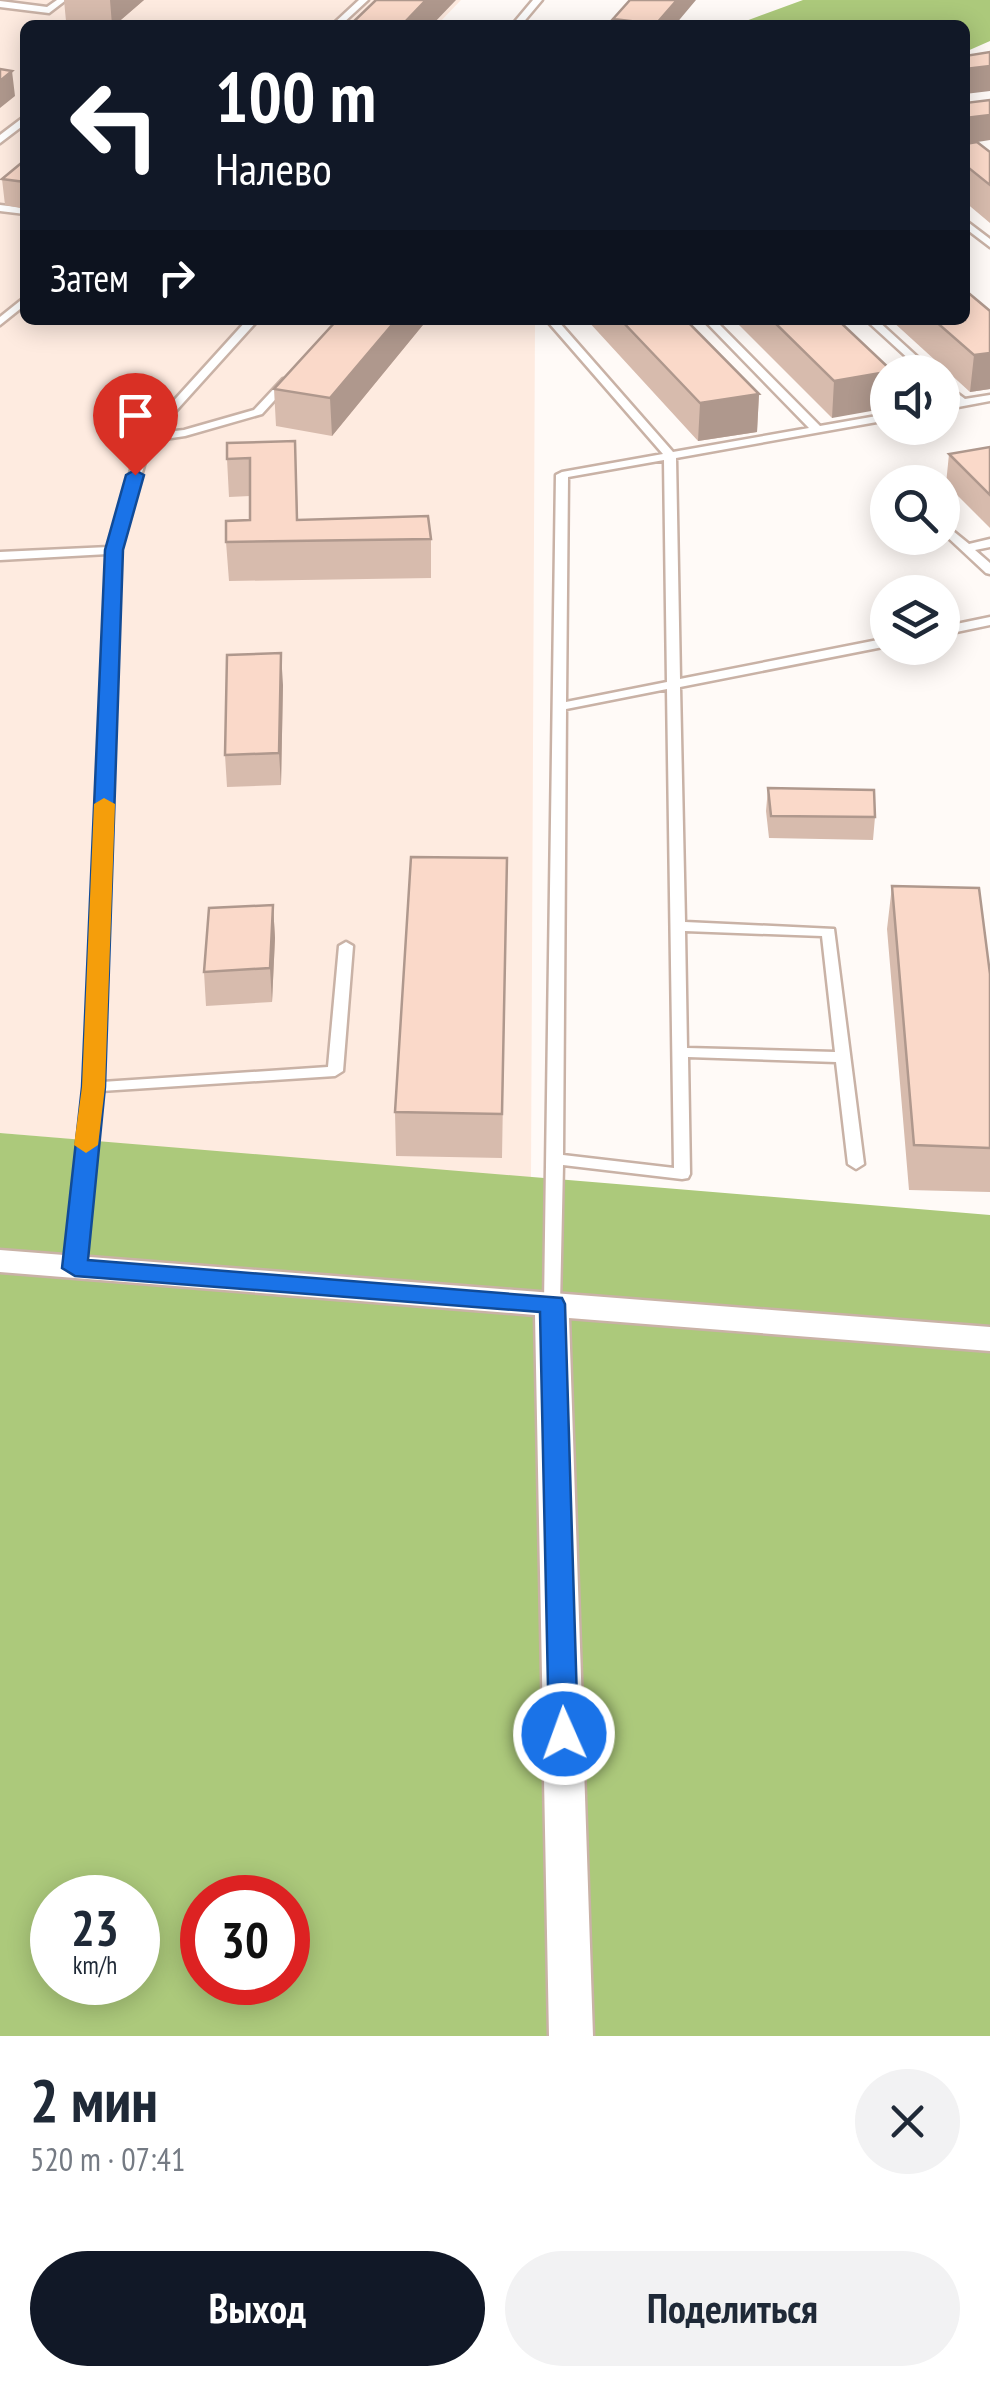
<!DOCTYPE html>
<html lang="ru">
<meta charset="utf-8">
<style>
:root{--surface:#fff;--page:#f2f2f3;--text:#1f2937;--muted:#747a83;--accent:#111827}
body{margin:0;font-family:"PT Sans Narrow",sans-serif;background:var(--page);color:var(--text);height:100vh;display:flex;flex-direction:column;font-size:38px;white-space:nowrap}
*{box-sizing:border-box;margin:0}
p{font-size:32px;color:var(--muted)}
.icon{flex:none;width:55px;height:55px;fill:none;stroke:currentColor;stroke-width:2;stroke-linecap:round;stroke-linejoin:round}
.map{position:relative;height:2036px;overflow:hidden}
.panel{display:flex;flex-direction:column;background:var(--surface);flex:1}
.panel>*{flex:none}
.hud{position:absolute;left:20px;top:20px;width:950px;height:305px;border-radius:15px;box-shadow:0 5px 25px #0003;background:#111827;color:#fff;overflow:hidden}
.fabs{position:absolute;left:870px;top:355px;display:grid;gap:20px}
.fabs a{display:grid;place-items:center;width:90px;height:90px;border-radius:50%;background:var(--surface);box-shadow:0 5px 25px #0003;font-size:50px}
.speed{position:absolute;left:30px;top:1875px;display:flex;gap:20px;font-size:50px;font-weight:700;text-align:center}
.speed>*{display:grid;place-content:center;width:130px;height:130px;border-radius:50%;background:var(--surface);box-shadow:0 5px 25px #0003;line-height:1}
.speed small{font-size:25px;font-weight:400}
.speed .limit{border:15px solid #d22;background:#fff;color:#111}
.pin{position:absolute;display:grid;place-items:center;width:85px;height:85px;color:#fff;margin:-102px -42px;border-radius:50% 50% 50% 0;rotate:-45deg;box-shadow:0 0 10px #0007}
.pin .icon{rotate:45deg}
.me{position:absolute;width:110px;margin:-55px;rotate:358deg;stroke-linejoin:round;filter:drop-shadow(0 0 8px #0008)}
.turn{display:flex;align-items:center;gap:35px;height:210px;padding:0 30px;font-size:45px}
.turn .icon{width:130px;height:130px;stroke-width:2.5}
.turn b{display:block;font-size:70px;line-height:85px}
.then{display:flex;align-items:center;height:95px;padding:0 30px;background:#0003;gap:20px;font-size:38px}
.round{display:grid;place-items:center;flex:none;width:105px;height:105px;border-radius:52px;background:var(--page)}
.head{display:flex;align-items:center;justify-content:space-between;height:170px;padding:0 30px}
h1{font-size:60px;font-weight:700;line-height:75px}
.cta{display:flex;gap:20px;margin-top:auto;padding:20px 30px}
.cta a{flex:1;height:115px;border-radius:60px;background:var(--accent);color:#fff;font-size:40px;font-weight:700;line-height:115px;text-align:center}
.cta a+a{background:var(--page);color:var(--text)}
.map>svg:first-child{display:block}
</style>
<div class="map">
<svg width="990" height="2036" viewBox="0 0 990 2036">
<rect width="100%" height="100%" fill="#fffaf7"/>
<path fill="#feebe0" d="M0 0H461L437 25H25V320H535L531 1179 0 1133Z"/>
<path fill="#acc97b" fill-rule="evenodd" d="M803 0H990V41L965 52V25H735Z
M0 1133 990 1215V2036H0ZM52 1898H138V1982H52ZM202 1898H288V1982H202Z"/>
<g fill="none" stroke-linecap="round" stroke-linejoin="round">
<g stroke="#c9b2a6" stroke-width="5">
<path id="service" d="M57 0H66L49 13 0 7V1L47 7Z
M359 0H368L341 25H332Z
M533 0H542L521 25H512Z
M25 116V124L0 143V135Z
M0 205 25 208V214L0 211Z
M965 220 990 239V247L965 228Z
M25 297V305L0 325V317Z
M247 320H258L156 433 184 430 254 410 283 379 292 381 262 414 185 436 151 441 120 550 102 1082 328 1067 339 946 346 942 353 946 343 1071 335 1076 101 1091 83 1268 81 1272H69L67 1268 86 1087 108 554 0 560V552L109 547 140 438Z
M704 320H715L820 426 888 414V420L676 458 680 679 888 638V646L680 687 685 922 834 929 864 1164 856 1169 848 1164 836 1062 688 1057 690 1174 688 1178 682 1179 563 1165 560 1304 558 1308H546L544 1304 556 475 562 472 663 454 549 323 558 321 673 452 809 428ZM664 460 667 682 566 702 568 477ZM667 689 674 1168 563 1155 566 709ZM685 931 822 936 835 1052 687 1048Z
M866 320H877L934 372H923Z
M942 382 965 399 990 395V401L942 410V404L954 401 942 391Z
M942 522 969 544 990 539V547L975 550 990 563V574L986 573 942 532Z
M990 617V625L942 635V627Z"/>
</g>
<g stroke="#c9b2a6" stroke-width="5">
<path id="minor" d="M0 1250 990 1327V1351L569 1318 593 2036H549L535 1315 0 1272Z"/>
</g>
<use href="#service" fill="#fff" fill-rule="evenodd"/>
<use href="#minor" fill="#fff" fill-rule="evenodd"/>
</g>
<path fill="#d7bbad" d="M64 0H144L115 25H97L66 21Z
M613 19 675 25H613Z
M965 144 990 152V223L965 202Z
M25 160V209L5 205 2 179Z
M990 311V389L970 392 891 320H965Z
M337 320H427L332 436 276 426 274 389Z
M587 320H686L759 394 757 432 698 441Z
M734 320H838L892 372H888L832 418Z
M295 441 298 520 431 539V578L229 581 226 542 250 520V496L229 497 227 459Z
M990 447V528L946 484 949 454Z
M283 685 281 785 227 787 225 755Z
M768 788 875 817 873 840 769 838 766 811Z
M507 858 502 1158 396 1156 395 1112Z
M892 886 990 974V1192L909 1190 887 929Z
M273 905 275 938 272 1002 206 1006 204 972Z"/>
<path fill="#af988d" d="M110 0H144L115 25H112Z
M426 0H456L432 25H402Z
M677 0H696L675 25H656Z
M990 66V91L965 94V69Z
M12 71 15 96 0 108V81Z
M990 115V140L965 144V118Z
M396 320H427L332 436 330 398Z
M990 353V389L970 392 974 355Z
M892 371 888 372V408L832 418 834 381Z
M759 394 757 432 698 441 700 403Z
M281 653 283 685 281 785 279 753Z
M273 905 275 938 272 1002 270 968Z"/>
<path fill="#fad9c9" stroke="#af988d" stroke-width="2.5" d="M376 0H426L402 25H350Z
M630 0H677L656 24 613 19Z
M990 52V66L965 69V56Z
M0 69 12 71 0 81Z
M990 100V115L965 118V103Z
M977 142 990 152V185L965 165V144Z
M25 160V182L2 179Z
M965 290 990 311V353L974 355 934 320H965Z
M337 320H396L330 398 274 389Z
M621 320H686L759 394 700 403Z
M772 320H838L892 371 834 381Z
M295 441 297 520 428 516 431 539 226 542V521L250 520V458L227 459V443Z
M990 447V495L949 454Z
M281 653 279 753 225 755 227 655Z
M768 788 874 790 875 817 771 816Z
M411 857 507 858 502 1114 395 1112Z
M892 886 979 888 990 974V1148L914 1145Z
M273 905 270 968 204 972 209 908Z"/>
<path fill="#1a73e8" stroke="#114b97" stroke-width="2.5" d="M135 470 144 475 123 550 105 1087 88 1260 562 1298 565 1304 578 1734 574 1742 564 1745 553 1742 549 1734 540 1312 75 1276 62 1268 82 1087 105 550 126 475Z"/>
<path fill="#f59e0b" d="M104 798 115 804 105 1087 98 1145 86 1153 74 1145 82 1087 94 804Z"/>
</svg>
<div class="fabs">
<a><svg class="icon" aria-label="sound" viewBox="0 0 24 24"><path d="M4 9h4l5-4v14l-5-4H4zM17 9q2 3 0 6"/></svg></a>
<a><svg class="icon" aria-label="search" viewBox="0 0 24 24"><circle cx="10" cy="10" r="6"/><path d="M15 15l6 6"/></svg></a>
<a><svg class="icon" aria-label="layers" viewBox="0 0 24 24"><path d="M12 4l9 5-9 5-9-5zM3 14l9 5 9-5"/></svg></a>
</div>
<div class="speed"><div>23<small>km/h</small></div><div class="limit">30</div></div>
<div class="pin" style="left:135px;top:475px;background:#d93025"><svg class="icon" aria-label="arrive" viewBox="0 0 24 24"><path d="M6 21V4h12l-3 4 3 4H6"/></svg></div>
<svg class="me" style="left:564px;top:1734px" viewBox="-20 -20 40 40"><circle r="17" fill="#1a73e8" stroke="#fff" stroke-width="3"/><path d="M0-11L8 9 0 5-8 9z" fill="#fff"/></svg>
<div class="hud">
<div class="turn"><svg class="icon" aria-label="left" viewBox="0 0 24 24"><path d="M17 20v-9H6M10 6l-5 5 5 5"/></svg><div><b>100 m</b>Налево</div></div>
<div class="then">Затем<svg class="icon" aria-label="right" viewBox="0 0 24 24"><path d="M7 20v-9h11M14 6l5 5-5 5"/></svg></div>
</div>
</div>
<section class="panel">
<div class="head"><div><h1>2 мин</h1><p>520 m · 07:41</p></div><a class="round"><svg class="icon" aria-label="close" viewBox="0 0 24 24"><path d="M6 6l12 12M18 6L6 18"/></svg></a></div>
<div class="cta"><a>Выход</a><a>Поделиться</a></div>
</section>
